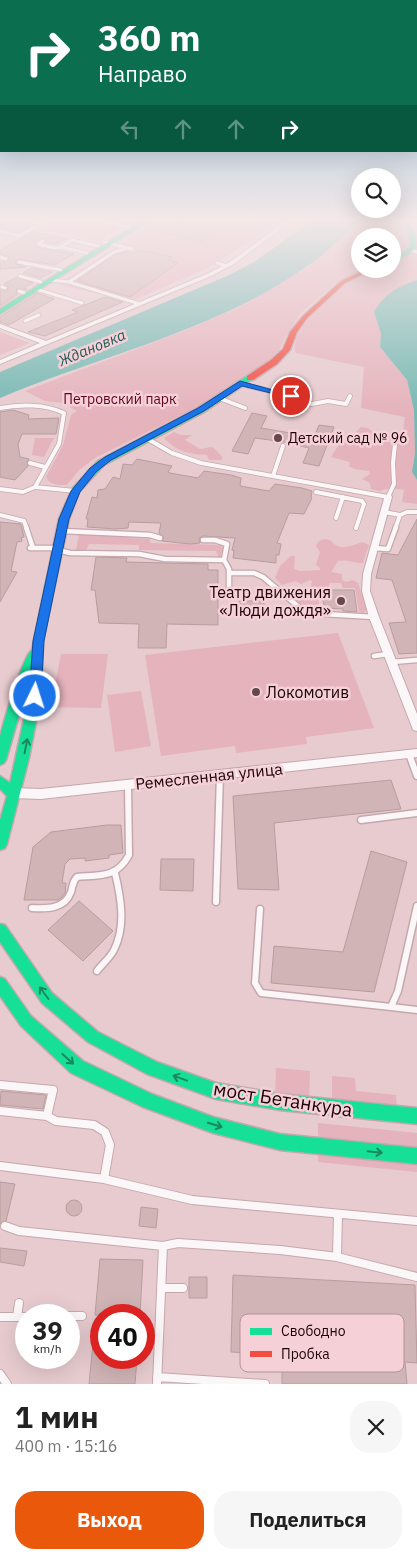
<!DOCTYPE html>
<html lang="ru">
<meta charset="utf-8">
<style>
:root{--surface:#fff;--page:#f6f6f6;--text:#222;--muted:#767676;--accent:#ea580c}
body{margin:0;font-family:"IBM Plex Sans",sans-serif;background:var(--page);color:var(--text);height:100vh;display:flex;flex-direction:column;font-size:19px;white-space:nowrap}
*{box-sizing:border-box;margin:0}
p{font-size:16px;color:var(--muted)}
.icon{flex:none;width:28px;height:28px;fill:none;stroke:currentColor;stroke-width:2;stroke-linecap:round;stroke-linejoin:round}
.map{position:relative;height:1384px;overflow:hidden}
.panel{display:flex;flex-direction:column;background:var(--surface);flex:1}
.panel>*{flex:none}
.top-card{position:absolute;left:0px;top:0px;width:418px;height:152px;box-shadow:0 5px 20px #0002;background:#0b6e4f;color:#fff;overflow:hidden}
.tools{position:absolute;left:351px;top:168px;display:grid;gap:10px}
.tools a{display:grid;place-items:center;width:50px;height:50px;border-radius:50%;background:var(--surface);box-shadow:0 5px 20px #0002;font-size:25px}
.speed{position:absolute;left:15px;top:1304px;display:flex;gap:10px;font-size:25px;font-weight:700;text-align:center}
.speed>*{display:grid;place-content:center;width:65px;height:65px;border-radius:50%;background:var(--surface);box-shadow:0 5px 20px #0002;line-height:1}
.speed small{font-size:12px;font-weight:400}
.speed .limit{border:8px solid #d22;background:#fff;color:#111}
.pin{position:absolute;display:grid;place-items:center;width:42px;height:42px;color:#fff;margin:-21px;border:2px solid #fff;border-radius:50%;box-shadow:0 1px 5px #0007}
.me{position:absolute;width:55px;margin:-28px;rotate:4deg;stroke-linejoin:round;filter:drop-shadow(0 0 4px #0008)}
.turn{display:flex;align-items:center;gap:18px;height:105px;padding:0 15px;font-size:22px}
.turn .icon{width:65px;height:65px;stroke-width:2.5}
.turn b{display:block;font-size:35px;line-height:42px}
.lanes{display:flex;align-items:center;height:48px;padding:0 15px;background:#0003;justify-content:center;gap:25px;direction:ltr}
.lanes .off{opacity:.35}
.round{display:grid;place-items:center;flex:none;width:52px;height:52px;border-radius:20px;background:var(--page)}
.headline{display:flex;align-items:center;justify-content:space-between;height:85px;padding:0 15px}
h1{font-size:30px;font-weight:700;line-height:38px}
.cta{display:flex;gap:10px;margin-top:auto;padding:10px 15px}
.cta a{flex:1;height:58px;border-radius:20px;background:var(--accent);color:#fff;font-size:20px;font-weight:700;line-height:58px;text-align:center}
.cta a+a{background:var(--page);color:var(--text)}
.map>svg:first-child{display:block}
</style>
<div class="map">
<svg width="417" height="1384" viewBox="0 0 417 1384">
<rect width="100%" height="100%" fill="#e7cbcf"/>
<path fill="#e5b3bc" d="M37 220H94L122 226 99 241 41 229 49 223Z
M158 220H277L254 239 206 269 130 302 59 284Z
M363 220H398C405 225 413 241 406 249 403 253 397 256 393 258L392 236H360V269H367L337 282 301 313 285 337 280 349 272 358 208 402 95 458 79 470 67 485C58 485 50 485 46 477L63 445 71 415 77 411 63 403 45 401 25 391 194 327 247 303 308 267Z
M413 253 417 254V280L405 284 374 312 381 334 380 347 407 380 414 410 415 453 412 472 417 480V504L402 502 404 490 390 488 380 491 371 489 370 483 362 479 370 474 369 471 354 469 349 466 350 462 331 457 340 443 353 442 357 431 361 427 368 428 376 435 377 440 401 444 405 417 361 408 364 367 296 353C287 330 341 286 359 276 370 270 380 269 392 269L393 263Z
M0 332 30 343 0 355Z
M174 432 181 435H192L185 440 200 449C215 447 211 444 223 458L221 460H209L207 455C203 454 199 455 195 454 180 451 175 449 164 438Z
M35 438H54L44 457 32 455Z
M79 534 125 536 130 538 150 539V543L223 545 221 556 218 557 216 551 139 550V545L89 544 86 550H76Z
M323 539 330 540C339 551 349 547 362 542L369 545 363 563C353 563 347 559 338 561L331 572 342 574V580L346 582 353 580 358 583 367 610 363 613 359 612 355 588H343L341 583H329V591L318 597 319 604C311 609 301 606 292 602L291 597 309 596 312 581 310 580 301 584 295 581 282 585 275 578 280 566 291 556H295L294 569 300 571 320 570V568L316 565 320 552 316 546 318 542Z
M338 633 374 728 306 737 307 744 236 753 235 746 161 756 145 655Z
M61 654H108L101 708 51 707Z
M141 691 151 746 115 752 107 695Z
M276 1068 310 1071 309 1100 275 1097Z
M332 1076 355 1078 356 1091 396 1095 397 1109 332 1102Z
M318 1123 417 1133V1172L318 1162Z"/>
<path fill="#76b9b3" d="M313 220H361C343 236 326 254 306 267 215 331 101 355 0 398V372L227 276 254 262Z
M417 280V480L412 472 415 453 414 410 407 380 380 347 381 334 374 312C384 294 398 286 417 280Z"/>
<path fill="#d1b4b5" stroke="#b99d9e" d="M0 220H15L32 225 19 232 0 228Z
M172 222 182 223 219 231 203 242 156 232Z
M34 232 67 239 54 244 46 242V239L42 238 35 242 36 247 74 254 55 265 18 259 16 261V264L26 267 0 269V261L6 262 9 259 8 256 0 254V250Z
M139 250 172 257 168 260 178 263 130 297 77 281 115 255 127 252 134 253Z
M32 268 52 272 41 278 23 273Z
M17 277 33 283 24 288 27 289 26 290 17 288 16 292 18 294 0 306V290L7 291 8 287 4 284Z
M38 293 54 299 9 325 0 322V317Z
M105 297 123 302 45 336 28 332 78 312 72 310Z
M13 410 29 415 28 419 59 418 56 434H22L18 444 20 457 29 459 27 462 28 466 15 480 0 477V412Z
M252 413 267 416 261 428 314 437 319 425 334 427 319 466 303 463 309 448 284 442 255 438 248 454 232 451Z
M137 459 172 466 168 472 170 473 198 478 204 471 231 475 241 478 240 486 269 491 275 484 302 488 312 491 311 498H312L304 514 289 513 277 543 281 544 279 555H276V563L233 558 234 551 232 550 235 538 203 536 199 538 200 543 190 544 162 541 164 538 159 533 161 523 129 522 128 528 116 529 87 527 88 519H86L92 497 97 498 98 490 105 489 113 477 120 479 123 464 132 465Z
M417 519V653L399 654 389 623 406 622 392 580 376 578 382 553 398 555Z
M0 522 21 524 24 537 21 538 22 541 17 542 11 571 17 572 0 602Z
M96 557 127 558 126 562 208 564V570H218V625L167 624 166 648H138L139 624 99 623 95 590H91Z
M331 590H354L357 612 343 611V609L325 608 322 598 332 594Z
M239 601H264V609L248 616H239Z
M391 780 401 809 274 823 279 890 238 889 233 796Z
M107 825H121L123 853 109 855V858L85 861V858L70 859 65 864 62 883H66L65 893 61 898 58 900H24L33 847 51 832Z
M371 851 407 862 374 992 271 983 274 946 343 952Z
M161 859H194L193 891 160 890Z
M79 901 113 931 83 961 48 930Z
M1 1091 46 1095 43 1109 0 1105Z
M0 1182 15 1184 6 1221 0 1224Z
M66 1208a8 8 0 1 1 16 0a8 8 0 1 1-16 0Z
M141 1207 158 1209 156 1228 139 1226Z
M0 1248 27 1251 24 1266 0 1262Z
M100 1259 143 1260 140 1315H95Z
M233 1275 415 1285 417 1363 405 1362 407 1384H282V1355L231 1352Z
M189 1277H207V1298H189Z
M94 1334 101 1335V1358H137L135 1384H89Z"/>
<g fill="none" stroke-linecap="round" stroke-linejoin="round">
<g stroke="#c4a8ad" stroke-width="4.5">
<path id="lane-far4" d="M99 220 128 227
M0 231 19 236 41 224 25 220
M43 241 38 244 54 248 61 247
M104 242 132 249
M87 253 61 247 72 240 98 246
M0 257 6 259
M19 262 61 270
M217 263 227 266
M20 276 41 282
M51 280 69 282 140 304
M69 282 114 252 127 248
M2 287 5 288
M36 289 82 303
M19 291 24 293
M25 321 39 315"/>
</g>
<g stroke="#c4a8ad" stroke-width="5.5">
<path id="lane-far3" d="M241 384 291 396 303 403 312 404 328 401 346 404 350 396
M272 392 277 384
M219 398 245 408
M0 408C20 404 45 404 64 413L59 444 35 487 75 491
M146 438 172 453 201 463 388 497 394 484 393 463 396 435
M30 463 45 467
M273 476 283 446
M0 489 23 492 35 487
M316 492 362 501 364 504 356 528
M384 512 400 515
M0 515 24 521 27 529
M336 518 343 497
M395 529 400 515 407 512H417"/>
</g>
<g stroke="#c4a8ad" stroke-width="7">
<path id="lane-far2" d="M26 527 33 548
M62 531 150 535 160 538
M203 540H215L227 544 224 560 229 569V593
M30 548H58
M374 548 388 549 396 527
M58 550 70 553 139 554 165 559 224 560
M229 573H254L263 577 306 613 374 617
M374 656 388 654
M392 662 417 660"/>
</g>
<g stroke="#c4a8ad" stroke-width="9">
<path id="lane-far1" d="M409 754 417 776
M361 820 417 813
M216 902 220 775
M32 908C47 909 65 909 71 892 73 886 72 882 77 877 100 875 117 878 129 855L128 785
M260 909 255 983 261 993 391 1007 398 991 417 906
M97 971C102 964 110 958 114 950 126 926 121 898 115 873
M391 1007 417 1010"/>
</g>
<g stroke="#c4a8ad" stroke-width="10">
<path id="lane" d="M0 1085 53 1090 47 1116
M0 1111 47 1116 56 1121 94 1125 105 1132 110 1145 104 1179
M0 1166 104 1179 192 1200 417 1221
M5 1226 19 1231 163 1246 178 1243 280 1250 337 1257 417 1277
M337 1257 338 1214
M161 1288H183
M69 1316H82
M0 1317H26
M17 1317 19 1303
M0 1374 7 1384
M157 1377 265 1384
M157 1384 163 1246"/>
</g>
<g stroke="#c4a8ad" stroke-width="2">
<path id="street" d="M287 220H293L234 264 211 276 0 364V360L40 343 0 328V324L46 341 207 274 230 262Z
M409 249 417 250V254L409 251Z
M385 495H391L392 497 371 574 370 591 379 617 417 714V731L413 730 412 727 369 617 362 591 363 574Z
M417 749V757L41 799 12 798 8 796 6 793 8 790 12 788 41 789Z"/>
</g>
<g stroke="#c4a8ad" stroke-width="3">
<path id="fast" d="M144 220H151L0 314V309Z
M401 220H407L415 235 416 247 409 254 392 262V257L405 252 410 247 409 235Z
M247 376 254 378 204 412 104 465 79 492 69 519 43 641 41 696 29 758 7 844 5 848 0 850V820L7 796 0 789V776L10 783 29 696 31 674 6 760 4 763 0 765C0 756 0 746 0 737 3 724 23 655 32 650L59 519 72 489 98 461 198 408Z
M0 924 5 925 52 993 98 1032 157 1062 216 1083 280 1094 417 1108V1124L280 1110 216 1099 147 1074 88 1042 42 1003 0 942Z
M0 977 5 979 31 1016 83 1061 152 1094 213 1117 280 1134 417 1148V1164L280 1150 213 1133 143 1107 71 1073 21 1026 0 996Z"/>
</g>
<g stroke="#c4a8ad" stroke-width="3">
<path id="jam" d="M366 269H374L345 283 307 318 297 332 290 350 277 364 253 380H247V376L271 360 283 349 290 332 303 316 341 281Z"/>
</g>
<use href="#lane-far4" stroke="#fbf7f8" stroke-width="3"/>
<use href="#lane-far3" stroke="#fbf7f8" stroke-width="4"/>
<use href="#lane-far2" stroke="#fbf7f8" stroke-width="4.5"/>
<use href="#lane-far1" stroke="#fbf7f8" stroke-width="6"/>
<use href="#lane" stroke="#fbf7f8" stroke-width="8"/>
<use href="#street" fill="#fbf7f8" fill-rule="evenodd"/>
<use href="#fast" fill="#16e098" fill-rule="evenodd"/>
<use href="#jam" fill="#f24e42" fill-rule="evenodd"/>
</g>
<defs><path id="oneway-shaft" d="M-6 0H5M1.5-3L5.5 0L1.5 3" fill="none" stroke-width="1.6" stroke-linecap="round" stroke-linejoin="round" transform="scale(1.25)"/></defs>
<g stroke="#19875f">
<use href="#oneway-shaft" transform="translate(26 746) rotate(-79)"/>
<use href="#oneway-shaft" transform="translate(44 993) rotate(-127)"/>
<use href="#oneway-shaft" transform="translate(68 1059) rotate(42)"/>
<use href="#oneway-shaft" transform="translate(180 1078) rotate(-160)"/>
<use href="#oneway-shaft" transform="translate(215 1125) rotate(17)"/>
<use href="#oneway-shaft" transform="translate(375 1152) rotate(6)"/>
</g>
<linearGradient id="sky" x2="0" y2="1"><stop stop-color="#7ab6d3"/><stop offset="0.53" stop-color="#f4e8e9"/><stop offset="1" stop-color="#f4e8e9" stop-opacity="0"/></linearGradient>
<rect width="417" height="414" fill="url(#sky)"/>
<path fill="#1a73e8" stroke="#114b97" d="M240 381 295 396 291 398 242 386 204 411 111 460 96 472 80 492 69 519 44 641 41 696 35 700 31 699 29 696 33 641 59 519 71 491 90 468 105 457 198 408Z"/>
<g fill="#64484e" stroke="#f5d1d7" stroke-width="2">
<circle cx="278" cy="438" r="5"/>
<circle cx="341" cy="601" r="5"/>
<circle cx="256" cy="692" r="5"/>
</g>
<g text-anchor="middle" stroke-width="5" stroke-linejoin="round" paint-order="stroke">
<g font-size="14" fill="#5f0226" stroke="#f5d1d7">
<text x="120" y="404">Петровский парк</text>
</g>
<g font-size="14" fill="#1d0209" stroke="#f5d1d7" text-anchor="start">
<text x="288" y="443">Детский сад № 96</text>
</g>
<g font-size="15" font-style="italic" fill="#1e5a55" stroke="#f5d1d7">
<text transform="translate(92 348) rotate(-23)" y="5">Ждановка</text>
</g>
<g font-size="16" fill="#1d0209" stroke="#f5d1d7" text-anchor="end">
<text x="331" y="598">Театр движения<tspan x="331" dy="18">«Люди дождя»</tspan></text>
<text x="266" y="698" text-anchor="start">Локомотив</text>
</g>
<g font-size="16" fill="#1d0209" stroke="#f5d1d7">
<text transform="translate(209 776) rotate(-6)" y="6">Ремесленная улица</text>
</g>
<g font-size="19" fill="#1d0209" stroke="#f5d1d7">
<text transform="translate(283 1099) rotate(9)" y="7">мост Бетанкура</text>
</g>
</g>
<rect x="240" y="1314" width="164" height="58" rx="8" fill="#f5d1d7" stroke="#b49399" stroke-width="1"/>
<rect x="250" y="1328" width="22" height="7" fill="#16e098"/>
<rect x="250" y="1351" width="22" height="6" fill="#f24e42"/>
<g font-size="14" fill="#1d0209">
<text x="281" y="1336">Свободно</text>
<text x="281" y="1359">Пробка</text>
</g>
</svg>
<div class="tools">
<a><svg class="icon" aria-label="search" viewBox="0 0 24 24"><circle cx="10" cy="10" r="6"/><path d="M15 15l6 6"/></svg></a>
<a><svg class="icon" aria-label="layers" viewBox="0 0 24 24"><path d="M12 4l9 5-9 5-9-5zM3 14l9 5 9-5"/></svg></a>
</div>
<div class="speed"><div>39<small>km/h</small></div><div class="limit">40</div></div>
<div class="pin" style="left:291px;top:396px;background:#d93025"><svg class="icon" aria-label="arrive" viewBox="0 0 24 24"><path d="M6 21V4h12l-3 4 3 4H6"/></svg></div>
<svg class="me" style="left:35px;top:696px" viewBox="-20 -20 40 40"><circle r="17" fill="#1a73e8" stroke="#fff" stroke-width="3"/><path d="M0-11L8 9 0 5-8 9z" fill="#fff"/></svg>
<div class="top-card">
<div class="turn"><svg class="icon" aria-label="right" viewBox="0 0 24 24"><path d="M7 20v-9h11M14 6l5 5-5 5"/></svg><div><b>360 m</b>Направо</div></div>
<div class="lanes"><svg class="icon off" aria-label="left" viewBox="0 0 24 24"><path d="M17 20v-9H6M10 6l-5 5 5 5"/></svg><svg class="icon off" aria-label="ahead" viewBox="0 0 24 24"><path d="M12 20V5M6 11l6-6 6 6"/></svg><svg class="icon off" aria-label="ahead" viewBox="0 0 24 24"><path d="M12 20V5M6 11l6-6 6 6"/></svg><svg class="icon" aria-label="right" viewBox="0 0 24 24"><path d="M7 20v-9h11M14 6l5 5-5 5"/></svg></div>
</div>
</div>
<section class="panel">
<div class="headline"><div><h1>1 мин</h1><p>400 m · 15:16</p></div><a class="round"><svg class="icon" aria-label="close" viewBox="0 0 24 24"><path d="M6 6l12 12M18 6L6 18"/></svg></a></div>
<div class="cta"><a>Выход</a><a>Поделиться</a></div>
</section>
